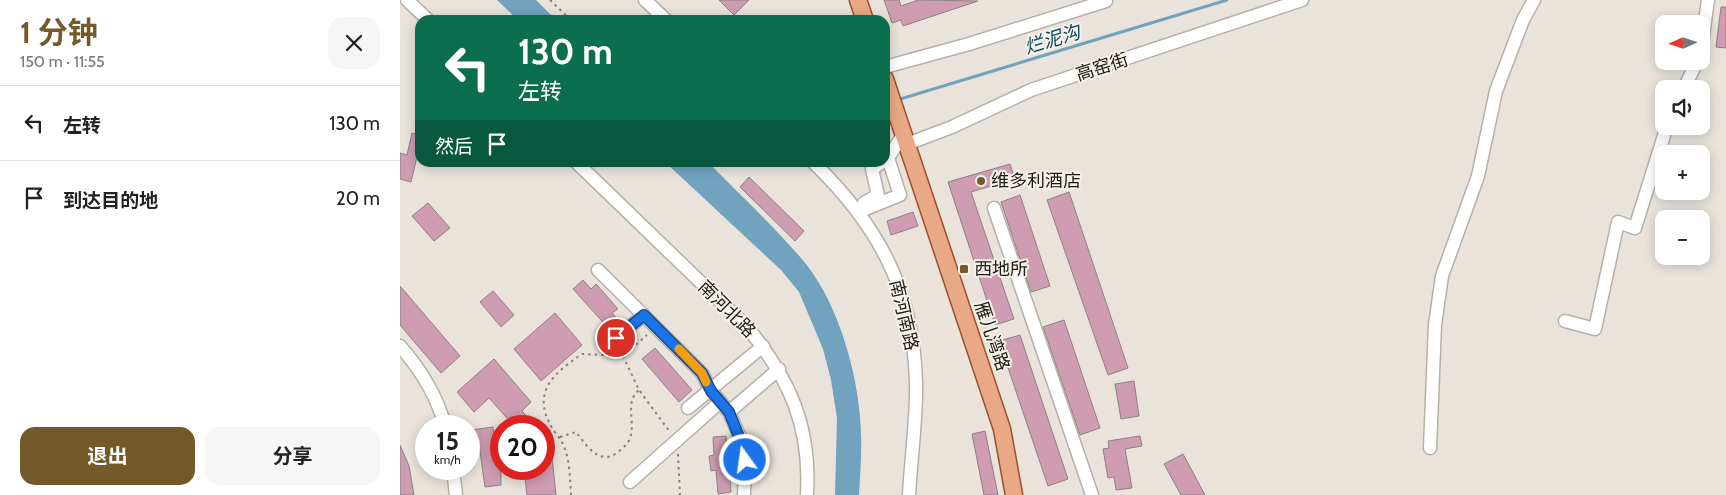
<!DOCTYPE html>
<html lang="zh">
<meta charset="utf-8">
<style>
:root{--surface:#fff;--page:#f6f6f6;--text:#222;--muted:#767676;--line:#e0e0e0;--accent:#74592b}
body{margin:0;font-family:Cabin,"Noto Sans SC",sans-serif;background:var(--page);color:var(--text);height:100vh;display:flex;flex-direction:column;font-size:19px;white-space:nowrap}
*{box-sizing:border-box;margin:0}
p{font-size:16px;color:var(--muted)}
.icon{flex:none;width:28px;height:28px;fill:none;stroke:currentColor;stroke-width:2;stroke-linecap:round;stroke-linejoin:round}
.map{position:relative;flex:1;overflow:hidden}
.sheet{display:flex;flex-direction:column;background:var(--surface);width:400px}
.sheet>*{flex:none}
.guide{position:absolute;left:15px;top:15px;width:475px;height:152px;border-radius:15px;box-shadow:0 2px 12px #0003;background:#0b6e4f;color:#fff;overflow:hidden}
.needle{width:32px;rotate:267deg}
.fabs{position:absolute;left:1255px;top:15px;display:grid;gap:10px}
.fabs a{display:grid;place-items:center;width:55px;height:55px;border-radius:10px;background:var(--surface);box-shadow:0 2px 12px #0003;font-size:25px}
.speed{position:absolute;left:15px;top:415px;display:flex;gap:10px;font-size:25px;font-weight:700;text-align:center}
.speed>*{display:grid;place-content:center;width:65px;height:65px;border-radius:50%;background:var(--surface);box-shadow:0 2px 12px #0003;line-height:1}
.speed small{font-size:12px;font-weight:400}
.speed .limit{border:8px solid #d22;background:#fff;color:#111}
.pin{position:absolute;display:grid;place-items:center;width:42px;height:42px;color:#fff;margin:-21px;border:2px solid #fff;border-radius:50%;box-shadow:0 1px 5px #0007}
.me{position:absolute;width:55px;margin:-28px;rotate:346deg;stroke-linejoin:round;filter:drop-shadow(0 0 4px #0008)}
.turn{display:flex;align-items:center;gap:18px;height:105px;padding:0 20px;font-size:22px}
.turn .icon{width:65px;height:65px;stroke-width:2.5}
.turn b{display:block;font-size:35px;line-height:42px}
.then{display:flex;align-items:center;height:48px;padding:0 20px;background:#0003;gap:10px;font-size:19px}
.round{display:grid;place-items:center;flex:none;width:52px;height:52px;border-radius:15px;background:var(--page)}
.head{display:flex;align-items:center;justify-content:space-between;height:85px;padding:0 20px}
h1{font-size:30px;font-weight:700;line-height:38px;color:var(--accent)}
.cta{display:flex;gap:10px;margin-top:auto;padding:10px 20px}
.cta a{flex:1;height:58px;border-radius:15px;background:var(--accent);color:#fff;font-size:20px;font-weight:700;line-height:58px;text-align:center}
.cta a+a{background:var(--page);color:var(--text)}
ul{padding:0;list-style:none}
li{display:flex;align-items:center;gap:15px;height:75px;padding:0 20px;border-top:1px solid var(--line)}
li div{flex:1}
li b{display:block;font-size:19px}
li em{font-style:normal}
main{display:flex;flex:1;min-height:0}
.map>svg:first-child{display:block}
</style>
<main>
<section class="sheet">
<div class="head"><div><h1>1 分钟</h1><p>150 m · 11:55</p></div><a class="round"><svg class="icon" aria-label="close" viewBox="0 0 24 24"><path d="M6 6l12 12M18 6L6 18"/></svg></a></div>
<ul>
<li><svg class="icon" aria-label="left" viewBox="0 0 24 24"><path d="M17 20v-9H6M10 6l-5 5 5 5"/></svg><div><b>左转</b></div><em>130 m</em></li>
<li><svg class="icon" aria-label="arrive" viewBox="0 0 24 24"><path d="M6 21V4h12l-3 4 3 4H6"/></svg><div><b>到达目的地</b></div><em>20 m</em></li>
</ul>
<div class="cta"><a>退出</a><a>分享</a></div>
</section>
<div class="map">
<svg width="1326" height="495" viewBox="0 0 1326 495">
<rect width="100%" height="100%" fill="#e9e3db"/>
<path fill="#71a3be" d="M97 0H136L156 20H118Z
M266 163H309C340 195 378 230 406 264 440 307 460 380 461 434 462 454 460 475 459 495H435L437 418 431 380 423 349 399 292 381 270Z"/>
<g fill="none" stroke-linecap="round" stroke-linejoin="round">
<path stroke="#71a3be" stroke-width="3" d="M497 100 827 0"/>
</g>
<path fill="#cf9cb2" stroke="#8b8185" d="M319 0H349L334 15Z
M484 0H499L501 6 518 0 578 1 503 26 501 20 492 23Z
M1321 7H1326V48L1316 47Z
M12 133 20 135V158L17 157 11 182 0 179V153L7 155Z
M610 164 615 179 571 192 614 319 595 325 548 182Z
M349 177 404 231 395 241 340 187Z
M669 192 728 368 708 375 647 200Z
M620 195 650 286 631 292 601 202Z
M28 203 50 228 34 241 12 216Z
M513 212 518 226 491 235 487 221Z
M183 280 191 289 196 284 218 309 212 313 219 321 210 330 173 289Z
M0 286 60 356 41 373 0 325Z
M93 291 114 315 101 327 80 302Z
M155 313 182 345 141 381 114 349Z
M664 320 700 428 680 435 643 327Z
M620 335 668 479 648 486 599 341Z
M255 348 292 390 279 402 242 359Z
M94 359 131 402 122 411 135 426H114L89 398 74 412 57 392Z
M734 381 739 416 721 419 715 384Z
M93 427 95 442 101 441V485L85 487 79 444 72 445 71 430Z
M144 429H149L156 495H127L124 469H144Z
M585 431 598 495H584L572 434Z
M326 436 327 449 334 448 336 478 330 479 331 492 318 494 316 470 311 471 309 456 314 455 313 437Z
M740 436 742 446 725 449 732 488 716 490 714 477 708 478 703 449 709 448 708 441Z
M0 445 9 466 14 495H0Z
M783 454 805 495H781L764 464Z"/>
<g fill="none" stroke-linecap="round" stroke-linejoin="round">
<g stroke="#b6b0a9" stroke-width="15">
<path id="minor" d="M7 0 28 20
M245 0 266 20
M1301 50 1308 0
M485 67 569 44 706 1
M1284 89 1297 61
M507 144 552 127 631 90 902 0
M488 158 503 135
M176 162 347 327C390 379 411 427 407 495
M413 162C478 225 513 289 516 381 517 418 511 457 509 495
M464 203 478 195 472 169 482 162
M594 208 692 495
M458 212 500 195 488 158 485 160
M198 270 302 373 311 391 329 412 339 435 345 460 344 495
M1165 321 1195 329 1218 222 1235 228 1267 126
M216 338 244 315
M0 346C21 370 37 396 45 426
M288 408 363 346
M329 412 379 369
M1030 448 1035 325 1042 276 1078 176 1096 91 1123 20 1134 0
M53 469 56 495
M230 482 320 402"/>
</g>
<g stroke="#99512b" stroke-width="19">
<path id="major" d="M458 0 465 20
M485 79 602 429 614 495"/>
</g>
<path stroke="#837f7a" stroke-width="2" stroke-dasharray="2.5 4" stroke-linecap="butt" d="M150 0 171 20
M223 356 239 390 270 432
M160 437 176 432C186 445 200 467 218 452 223 448 228 444 230 438 236 422 224 402 239 390
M278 454 280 495
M171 495C170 480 170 463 165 449 162 439 155 434 151 426 131 390 156 372 182 354L223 356 247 335"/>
<use href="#minor" stroke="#fff" stroke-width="12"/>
<use href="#major" stroke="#eaa986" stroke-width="16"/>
</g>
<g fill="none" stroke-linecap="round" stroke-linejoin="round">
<g stroke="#114b97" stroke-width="12">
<path id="route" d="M216 338 244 315 302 373 311 391 329 412 338 434 345 460"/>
</g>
<use href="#route" stroke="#1a73e8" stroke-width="9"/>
<path stroke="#f59e0b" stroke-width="9" d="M279 349 302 373 306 382"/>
</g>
<g fill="#74592b" stroke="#f6f1e9" stroke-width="2">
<circle cx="581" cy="181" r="5"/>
<rect x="559" y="264" width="10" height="10" rx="2.5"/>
</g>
<g text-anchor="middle" stroke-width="4" stroke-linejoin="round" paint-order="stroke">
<g font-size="18" fill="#1c1a17" stroke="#f6f1e9">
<text transform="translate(702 67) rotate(-18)" y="6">高窑街</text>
<text transform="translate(327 309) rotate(45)" y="6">南河北路</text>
<text transform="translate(504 315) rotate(77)" y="6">南河南路</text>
<text transform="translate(592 336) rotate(71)" y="6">雁儿湾路</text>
</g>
<g font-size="18" fill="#1c1a17" stroke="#f6f1e9" text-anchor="start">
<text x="591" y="187">维多利酒店</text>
<text x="574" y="275">西地所</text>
</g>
<g font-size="19" font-style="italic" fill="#044a66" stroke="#f6f1e9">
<text transform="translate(652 39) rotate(-17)" y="7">烂泥沟</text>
</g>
</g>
</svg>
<div class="fabs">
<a><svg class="needle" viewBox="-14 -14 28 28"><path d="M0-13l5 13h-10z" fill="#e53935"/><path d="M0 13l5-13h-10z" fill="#767676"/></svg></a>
<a><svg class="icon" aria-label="sound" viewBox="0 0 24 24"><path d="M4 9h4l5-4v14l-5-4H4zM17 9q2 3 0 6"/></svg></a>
<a>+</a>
<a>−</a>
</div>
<div class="speed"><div>15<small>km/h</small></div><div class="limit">20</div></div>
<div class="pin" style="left:216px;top:338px;background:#d93025"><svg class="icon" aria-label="arrive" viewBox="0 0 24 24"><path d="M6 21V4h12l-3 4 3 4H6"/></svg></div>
<svg class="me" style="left:345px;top:460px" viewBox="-20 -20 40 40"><circle r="17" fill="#1a73e8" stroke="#fff" stroke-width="3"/><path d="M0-11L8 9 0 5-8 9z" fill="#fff"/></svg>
<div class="guide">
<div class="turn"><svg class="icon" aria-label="left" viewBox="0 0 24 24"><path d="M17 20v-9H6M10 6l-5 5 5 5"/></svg><div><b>130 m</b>左转</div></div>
<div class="then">然后<svg class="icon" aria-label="arrive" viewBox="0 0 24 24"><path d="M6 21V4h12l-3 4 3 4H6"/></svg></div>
</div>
</div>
</main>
